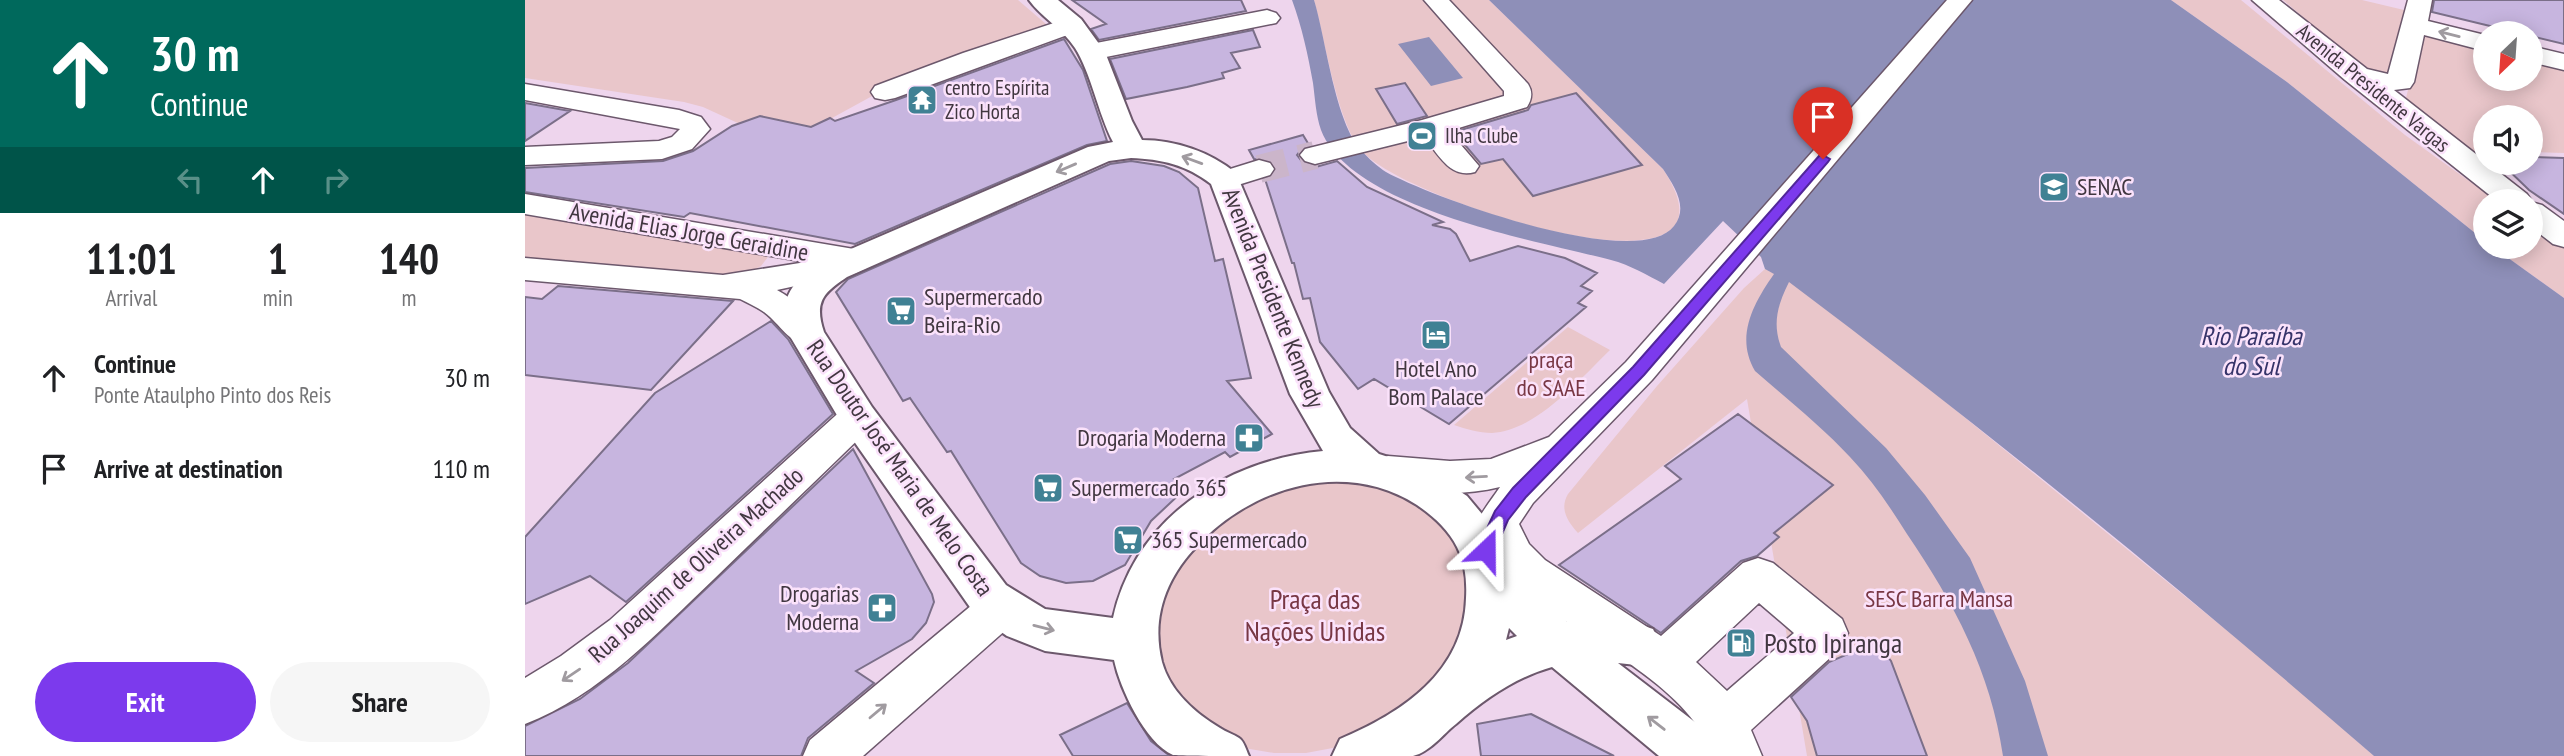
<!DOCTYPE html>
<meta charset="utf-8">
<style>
:root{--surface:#fff;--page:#f6f6f6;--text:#202124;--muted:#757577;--accent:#7c3aed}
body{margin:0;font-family:"PT Sans Narrow",sans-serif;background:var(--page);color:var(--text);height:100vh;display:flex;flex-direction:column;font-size:26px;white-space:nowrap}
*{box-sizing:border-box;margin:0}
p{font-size:23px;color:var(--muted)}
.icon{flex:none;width:38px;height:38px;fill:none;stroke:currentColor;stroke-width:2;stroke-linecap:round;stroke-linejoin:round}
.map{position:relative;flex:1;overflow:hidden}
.details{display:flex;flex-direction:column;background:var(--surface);width:525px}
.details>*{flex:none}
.banner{background:#00695c;color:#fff;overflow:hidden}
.needle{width:46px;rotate:205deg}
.controls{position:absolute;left:1948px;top:21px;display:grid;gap:14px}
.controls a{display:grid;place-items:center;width:70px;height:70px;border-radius:50%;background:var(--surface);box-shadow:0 4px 18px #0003;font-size:35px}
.pin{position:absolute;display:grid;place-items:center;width:60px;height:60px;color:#fff;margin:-72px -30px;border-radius:50% 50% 50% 0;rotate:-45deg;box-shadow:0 0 7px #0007}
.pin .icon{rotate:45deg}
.me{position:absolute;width:77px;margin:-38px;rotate:23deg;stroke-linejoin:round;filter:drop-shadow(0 0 5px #0008)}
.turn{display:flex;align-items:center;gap:24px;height:147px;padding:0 35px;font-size:32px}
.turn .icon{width:91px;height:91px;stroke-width:2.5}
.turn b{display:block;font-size:49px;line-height:60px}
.lanes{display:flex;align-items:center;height:66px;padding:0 35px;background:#0003;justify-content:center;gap:35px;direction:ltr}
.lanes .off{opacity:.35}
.eta{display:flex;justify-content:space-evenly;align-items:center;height:119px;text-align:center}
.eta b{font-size:42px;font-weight:800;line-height:49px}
.button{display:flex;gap:14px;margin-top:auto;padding:14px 35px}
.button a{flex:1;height:80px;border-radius:42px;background:var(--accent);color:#fff;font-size:28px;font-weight:800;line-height:80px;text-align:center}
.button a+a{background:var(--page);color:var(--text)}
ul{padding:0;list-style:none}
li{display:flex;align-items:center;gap:21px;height:91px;padding:0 35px}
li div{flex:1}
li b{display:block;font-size:26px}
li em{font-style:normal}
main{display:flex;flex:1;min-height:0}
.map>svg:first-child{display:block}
</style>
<main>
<section class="details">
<div class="banner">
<div class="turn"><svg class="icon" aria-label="ahead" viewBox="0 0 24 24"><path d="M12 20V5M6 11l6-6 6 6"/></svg><div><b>30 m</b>Continue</div></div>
<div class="lanes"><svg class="icon off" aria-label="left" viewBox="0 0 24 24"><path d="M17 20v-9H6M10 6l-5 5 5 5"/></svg><svg class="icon" aria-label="ahead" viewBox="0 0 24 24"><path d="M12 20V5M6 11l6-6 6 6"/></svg><svg class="icon off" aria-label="right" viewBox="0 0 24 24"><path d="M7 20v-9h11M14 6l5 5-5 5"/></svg></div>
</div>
<div class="eta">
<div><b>11:01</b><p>Arrival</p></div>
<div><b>1</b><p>min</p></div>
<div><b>140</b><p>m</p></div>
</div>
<ul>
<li><svg class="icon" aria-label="ahead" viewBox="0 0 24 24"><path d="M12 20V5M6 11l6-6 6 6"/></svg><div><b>Continue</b><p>Ponte Ataulpho Pinto dos Reis</p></div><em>30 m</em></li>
<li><svg class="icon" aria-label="arrive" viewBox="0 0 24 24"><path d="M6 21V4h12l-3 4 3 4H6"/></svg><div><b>Arrive at destination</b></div><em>110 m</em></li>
</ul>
<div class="button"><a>Exit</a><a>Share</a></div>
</section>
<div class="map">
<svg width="2039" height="756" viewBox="0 0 2039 756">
<rect width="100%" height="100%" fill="#eed5ed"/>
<path fill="#e9c6ca" d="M0 0H493L528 30 360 89 287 129 228 130 178 107 159 102 0 78Z
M789 0H964L1138 169C1234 315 879 201 837 151 812 123 800 39 789 0Z
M1646 0H1716L1880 135 1972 201H1960V241L1762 82Z
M1758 0H1837L1879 10 1867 76 1844 74Z
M1898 30 1960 46V79H2006V58L2039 66V153L2006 152V117H1960V151H1946L1881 98Z
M0 210 241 253 243 257 236 266 222 274 154 277 0 257Z
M2006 225 2039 248V298L1968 247H2006Z
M1240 269 1264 281 1390 377 1747 667 1849 756H1282L1222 399 1053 533C1043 522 1034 509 1043 494L1132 386 1219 288Z
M1043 327 1085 350C1055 379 1011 431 967 433 954 433 941 429 929 425Z
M784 481H836L882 495 919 523 942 562 947 608 917 681 813 747 781 753H749L719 748 649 703 626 632 650 560 709 506Z"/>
<path fill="#8e8fb8" d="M767 0H789C801 39 810 123 837 151 843 158 853 167 861 172 906 197 1113 273 1149 226 1164 207 1149 186 1138 169L964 0H1646L1762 82 1960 241V247H1968L2039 298V756H1849C1660 592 1465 433 1264 282 1253 304 1247 323 1256 347L1361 448 1400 495 1445 558 1500 681 1523 756H1478C1466 672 1429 603 1382 534 1365 507 1347 480 1325 457 1296 426 1262 399 1230 371 1210 337 1228 304 1249 274L1240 269 1236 257 1198 221 1139 284C1122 275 1105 265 1086 260 1013 241 826 209 796 130 791 116 790 98 788 83 783 55 777 27 767 0Z
M904 37 938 78 906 86 873 44Z"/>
<path fill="#c7b5df" stroke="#7b6f89" stroke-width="2" d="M547 0H716L721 11 574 40 566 29 581 24Z
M1909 0H2039V44L2006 36V33H1994L1907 12Z
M728 30 735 47 706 53 715 68 697 73 699 78 662 87 601 99 585 59Z
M539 39 558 70 582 141 562 145 330 244 165 213 159 217 0 192V168L138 161 168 151 207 126 235 116 286 127 305 118 310 121 371 100Z
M880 83 902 116 872 124 851 89Z
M1051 93 1117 165 1008 196 978 159 956 164 929 132 1003 110 1006 105Z
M0 103 45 111 0 141Z
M778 135 784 145 778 147 772 155 778 163 791 167 812 161 842 187 918 222 907 225 925 229 931 234 945 261 993 246 1040 258 1072 273 1056 286 1067 291 1053 303 1061 307 924 424 849 379 833 389 795 342 785 298 778 299 769 263H767L740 179 747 176 751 168 746 160 729 159 724 150Z
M2006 153 2009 157 2039 158V214L2004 190 1976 163H2006Z
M606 161 639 166 654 172 673 188 690 261 698 259 726 378 702 381 747 434 705 457 700 452 649 479 659 490 626 521 600 565 568 581 541 583 515 576 496 563 426 451 422 452 385 398 378 401 311 292 323 279 585 164Z
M33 286 208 301 126 390 0 375V297L17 299Z
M246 321 263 339 308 414 101 602 65 576 0 604V537L130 393Z
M1213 414 1308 485 1249 533 1254 537 1232 556 1216 561 1136 633 1034 565 1156 479 1140 466Z
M328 449 407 594 409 602 401 623 387 639 331 671 349 683 283 738 276 756H0V726L55 699 103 663Z
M1351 642 1366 661 1402 756H1292L1282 721 1266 697 1304 662Z
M602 703 626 741 645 756H548L535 735Z
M1006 714 1089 756H956L952 724Z"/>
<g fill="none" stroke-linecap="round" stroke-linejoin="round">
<path stroke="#cbb5ca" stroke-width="28" stroke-dasharray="28 14" stroke-linecap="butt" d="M734 169 790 155"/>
<g stroke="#6c586c" stroke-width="3">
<path id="minor" d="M899 0H924L1003 84C1008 92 1007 99 1002 107L924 131 954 166 950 172C925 179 914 155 899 137L790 164 780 161 775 155 780 149 897 120 979 96V91Z
M1422 0H1447L1127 380 1008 503 994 524 1004 544 1020 560 1136 636 1218 563 1233 558 1248 563 1317 619 1323 633 1317 647 1226 730 1237 756H1189C1156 672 1037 634 977 571L975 575 960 580 945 575C930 544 958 512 975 487 935 497 887 494 849 482L843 471 849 460 863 456 925 461 966 459 1024 437 1101 362ZM1234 603 1269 633 1202 691 1171 662Z
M1727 0H1754L1842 69 1863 74 1883 0H1907L1903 21 1960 35V51L1899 35 1889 82 1885 88 1869 90 2002 194 2007 201 2006 202 2017 205 2039 221V247L2028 244 2006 227V201H1972L1820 80Z
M742 10 751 13 755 18 751 23 566 60 557 58 553 52 557 46 566 44Z
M547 17 556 20 560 25 556 30 370 98 360 100 350 98 346 92 350 86 438 53Z
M2006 46 2039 54V70L2006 62Z
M0 84 154 110 176 117 185 129 167 149 137 159 0 165V147L134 141 147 137 155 129 0 100Z
M734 160 745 163 749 169 745 175 700 189 689 186 685 180 689 174Z
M0 194 329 249 341 252 345 260 341 268 330 273 252 290C269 299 288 316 299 333L293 342C266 350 259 327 239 312 232 307 223 303 215 299L0 280V258L198 275 281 262 0 214Z
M333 403 346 407 352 417 346 427C294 478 241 528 189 579 132 633 75 695 0 724V678L36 656 85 620 320 407Z
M475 589 491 595 497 608 491 621 338 756H278L285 740 459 595Z"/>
</g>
<g stroke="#6c586c" stroke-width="4">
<path id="major" d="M504 0H533L556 19 580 52 607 121 617 140C651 140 685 152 711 173L804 392 825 428 854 454 901 469 942 496 962 520 979 554 999 580 1042 622C1072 618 1100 619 1128 629L1135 644 1128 659 1111 665 1093 663 1192 739 1200 756H1134L1027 667C991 677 959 699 931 724 918 734 905 752 888 756 872 756 826 756 807 756L815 739C877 713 939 672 941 598 942 581 940 562 932 547 923 529 908 516 892 505 820 459 727 486 672 546 641 578 626 618 637 662 645 691 670 713 695 728 701 732 708 734 714 738 719 741 721 750 724 756 709 756 658 756 648 755 620 743 595 688 589 660L520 651 482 636 449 613 319 427 263 333C252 298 269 279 298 261L563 147 588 142C573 113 566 73 550 48 537 28 517 18 504 0ZM606 158C636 159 662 165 686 184L765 394 798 451C700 460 610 519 588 618L520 609 481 585 347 407 299 332C289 302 298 293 322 277L584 161ZM984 628 992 636 981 640Z"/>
</g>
<use href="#minor" fill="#fff" fill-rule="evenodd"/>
<use href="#major" fill="#fff" fill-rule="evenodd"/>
</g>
<defs><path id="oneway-shaft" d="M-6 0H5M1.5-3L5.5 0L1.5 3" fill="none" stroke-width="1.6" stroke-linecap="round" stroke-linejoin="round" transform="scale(1.75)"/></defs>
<g stroke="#a09ba0">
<use href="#oneway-shaft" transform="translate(1924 34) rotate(-166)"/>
<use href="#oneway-shaft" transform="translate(667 160) rotate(-160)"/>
<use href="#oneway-shaft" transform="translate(541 168) rotate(157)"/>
<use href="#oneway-shaft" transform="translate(951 477) rotate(177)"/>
<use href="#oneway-shaft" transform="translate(519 628) rotate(14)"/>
<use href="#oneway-shaft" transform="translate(46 675) rotate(146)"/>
<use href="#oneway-shaft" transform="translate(353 711) rotate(-40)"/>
<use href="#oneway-shaft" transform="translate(1131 723) rotate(-142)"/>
</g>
<path fill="#7c3aed" stroke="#51269a" stroke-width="2" d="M1298 155 1305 159 1303 162 1119 375 1001 497 983 520 968 555 961 557 955 555 952 550 970 511 988 488 1108 367 1294 156Z"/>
<defs>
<g id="temple-square" transform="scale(1.575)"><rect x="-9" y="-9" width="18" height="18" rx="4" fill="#408194" stroke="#fbe2fb"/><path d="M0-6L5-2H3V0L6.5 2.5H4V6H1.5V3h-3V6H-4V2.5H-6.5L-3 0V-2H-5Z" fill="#fff"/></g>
<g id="stadium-square" transform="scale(1.575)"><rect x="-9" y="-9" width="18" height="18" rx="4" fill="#408194" stroke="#fbe2fb"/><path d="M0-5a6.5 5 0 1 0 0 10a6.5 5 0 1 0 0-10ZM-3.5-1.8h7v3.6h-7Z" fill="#fff"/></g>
<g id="school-square" transform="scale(1.575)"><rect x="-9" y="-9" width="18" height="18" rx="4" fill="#408194" stroke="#fbe2fb"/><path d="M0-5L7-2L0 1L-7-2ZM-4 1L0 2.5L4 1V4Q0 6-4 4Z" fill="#fff"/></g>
<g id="supermarket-square" transform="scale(1.575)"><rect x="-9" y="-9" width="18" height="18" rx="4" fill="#408194" stroke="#fbe2fb"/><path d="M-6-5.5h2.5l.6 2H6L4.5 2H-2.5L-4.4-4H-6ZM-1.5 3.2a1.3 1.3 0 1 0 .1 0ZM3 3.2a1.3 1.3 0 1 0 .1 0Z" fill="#fff"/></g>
<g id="hotel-square" transform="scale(1.575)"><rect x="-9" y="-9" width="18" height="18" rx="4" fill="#408194" stroke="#fbe2fb"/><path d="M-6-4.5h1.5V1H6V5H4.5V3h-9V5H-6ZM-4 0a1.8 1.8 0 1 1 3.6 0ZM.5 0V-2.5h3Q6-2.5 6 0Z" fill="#fff"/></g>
<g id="pharmacy-square" transform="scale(1.575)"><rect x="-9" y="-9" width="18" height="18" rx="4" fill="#408194" stroke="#fbe2fb"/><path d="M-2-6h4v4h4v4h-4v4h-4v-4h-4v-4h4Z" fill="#fff"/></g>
<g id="fuel-square" transform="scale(1.575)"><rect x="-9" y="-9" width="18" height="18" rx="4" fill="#408194" stroke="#fbe2fb"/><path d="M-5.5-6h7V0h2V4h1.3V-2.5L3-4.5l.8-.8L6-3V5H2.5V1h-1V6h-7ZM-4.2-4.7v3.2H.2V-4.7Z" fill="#fff"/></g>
</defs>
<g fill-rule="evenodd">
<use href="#temple-square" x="397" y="100"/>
<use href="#stadium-square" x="897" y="136"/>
<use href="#school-square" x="1529" y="187"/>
<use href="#supermarket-square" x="376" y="311"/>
<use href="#hotel-square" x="911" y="335"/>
<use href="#pharmacy-square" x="724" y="438"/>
<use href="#supermarket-square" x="523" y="488"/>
<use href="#supermarket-square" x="603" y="540"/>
<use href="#pharmacy-square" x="357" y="608"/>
<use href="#fuel-square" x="1216" y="643"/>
</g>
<g text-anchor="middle" stroke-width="5" stroke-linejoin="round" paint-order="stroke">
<g font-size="21" fill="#413740" stroke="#fbe2fb" text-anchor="start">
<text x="420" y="95">centro Espírita<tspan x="420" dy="24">Zico Horta</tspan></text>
<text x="920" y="143">Ilha Clube</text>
</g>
<g font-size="21" fill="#413740" stroke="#fbe2fb">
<text transform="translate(1848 88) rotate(39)" y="7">Avenida Presidente Vargas</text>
</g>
<g font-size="24" fill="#413740" stroke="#fbe2fb" text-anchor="start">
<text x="1552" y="195">SENAC</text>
<text x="399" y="305">Supermercado<tspan x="399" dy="28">Beira-Rio</tspan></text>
<text x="911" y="377" text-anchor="middle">Hotel Ano<tspan x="911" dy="28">Bom Palace</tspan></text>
<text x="701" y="446" text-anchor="end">Drogaria Moderna</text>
<text x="546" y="496">Supermercado 365</text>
<text x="626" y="548">365 Supermercado</text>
<text x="334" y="602" text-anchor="end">Drogarias<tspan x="334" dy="28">Moderna</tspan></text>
</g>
<g font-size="24" fill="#413740" stroke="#fbe2fb">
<text transform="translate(164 232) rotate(10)" y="8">Avenida Elias Jorge Geraidine</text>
<text transform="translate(748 298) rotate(68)" y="8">Avenida Presidente Kennedy</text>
<text transform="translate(375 468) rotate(55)" y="8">Rua Doutor José Maria de Melo Costa</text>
<text transform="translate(171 565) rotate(-42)" y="8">Rua Joaquim de Oliveira Machado</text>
</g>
<g font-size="24" fill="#783744" stroke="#fbe2fb">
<text x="1026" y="368">praça<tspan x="1026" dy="28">do SAAE</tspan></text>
<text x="1414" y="607">SESC Barra Mansa</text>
</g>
<g font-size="26" font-style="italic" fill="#363369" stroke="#fbe2fb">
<text x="1726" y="345">Rio Paraíba<tspan x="1726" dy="30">do Sul</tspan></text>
</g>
<g font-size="28" fill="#783744" stroke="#fbe2fb">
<text x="790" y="609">Praça das<tspan x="790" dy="32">Nações Unidas</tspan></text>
</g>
<g font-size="28" fill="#413740" stroke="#fbe2fb" text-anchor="start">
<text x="1239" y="653">Posto Ipiranga</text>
</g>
</g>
</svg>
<div class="controls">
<a><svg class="needle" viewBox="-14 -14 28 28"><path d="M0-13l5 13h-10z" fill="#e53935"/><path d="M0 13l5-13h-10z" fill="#757577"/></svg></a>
<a><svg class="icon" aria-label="sound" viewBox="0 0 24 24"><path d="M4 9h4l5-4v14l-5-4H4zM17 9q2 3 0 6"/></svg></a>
<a><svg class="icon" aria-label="layers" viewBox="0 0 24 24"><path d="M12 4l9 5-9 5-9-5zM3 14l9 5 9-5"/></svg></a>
</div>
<div class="pin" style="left:1298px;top:159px;background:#d93025"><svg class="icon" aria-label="arrive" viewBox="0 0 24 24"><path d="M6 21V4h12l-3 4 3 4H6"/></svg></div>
<svg class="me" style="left:961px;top:550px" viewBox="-20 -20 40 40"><path d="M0-17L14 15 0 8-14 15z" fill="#7c3aed" stroke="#fff" stroke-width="4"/></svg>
</div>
</main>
